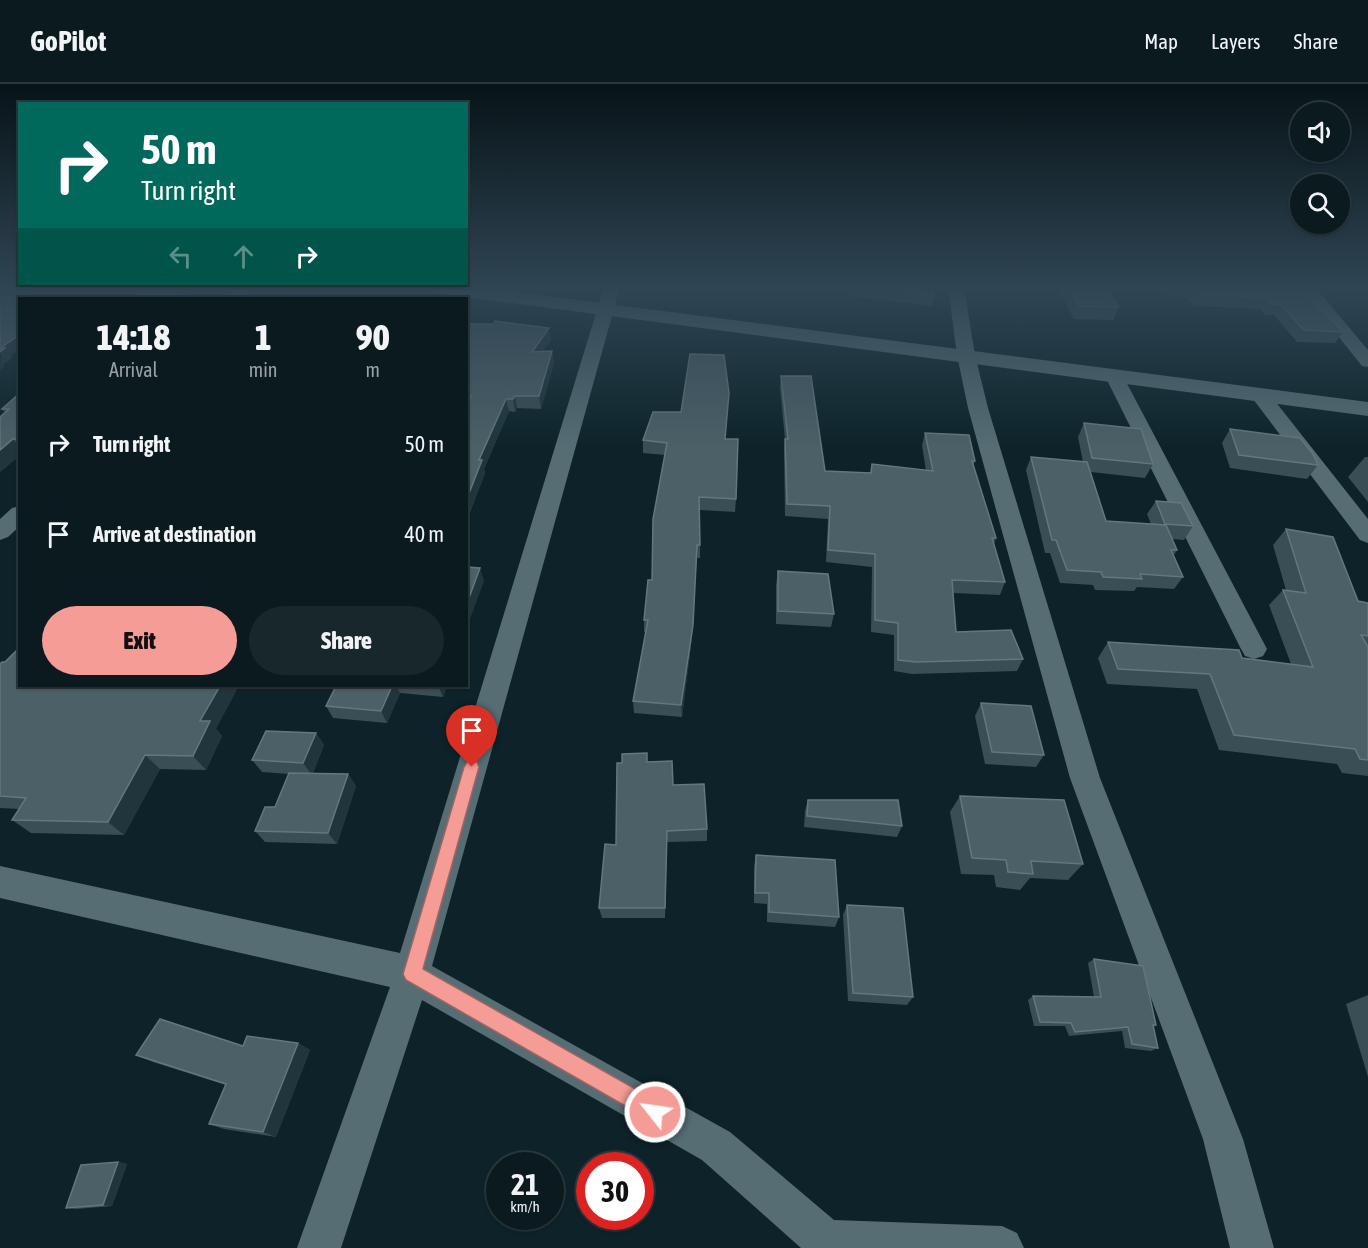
<!DOCTYPE html>
<style>
:root{--surface:#0a1a1f;--page:#18272c;--text:#f1f3f6;--muted:#99a1a4;--line:#2a383d;--accent:#f59c96}
body{margin:0;font-family:"Asap Condensed",sans-serif;background:var(--page);color:var(--text);height:100vh;display:flex;flex-direction:column;font-size:22px;white-space:nowrap}
*{box-sizing:border-box;margin:0}
p{font-size:20px;color:var(--muted)}
.icon{flex:none;width:33px;height:33px;fill:none;stroke:currentColor;stroke-width:2;stroke-linecap:round;stroke-linejoin:round}
.map{position:relative;flex:1;overflow:hidden}
.side{position:absolute;left:18px;top:213px;width:450px;height:390px;display:flex;flex-direction:column;background:var(--surface);border-radius:0px;box-shadow:0 2px 4px #0004,0 0 0 2px var(--line)}
.side>*{flex:none}
.guide{position:absolute;left:18px;top:18px;width:450px;height:183px;border-radius:0px;box-shadow:0 2px 4px #0004,0 0 0 2px var(--line);background:#00695c;color:#fff;overflow:hidden}
.buttons{position:absolute;left:1290px;top:18px;display:grid;gap:12px}
.buttons a{display:grid;place-items:center;width:60px;height:60px;border-radius:50%;background:var(--surface);box-shadow:0 2px 4px #0004,0 0 0 2px var(--line);font-size:30px}
.speed{position:absolute;left:486px;top:1068px;display:flex;gap:12px;font-size:30px;font-weight:700;text-align:center}
.speed>*{display:grid;place-content:center;width:78px;height:78px;border-radius:50%;background:var(--surface);box-shadow:0 2px 4px #0004,0 0 0 2px var(--line);line-height:1}
.speed small{font-size:15px;font-weight:400}
.speed .limit{border:9px solid #d22;background:#fff;color:#111}
.pin{position:absolute;display:grid;place-items:center;width:51px;height:51px;color:#fff;margin:-62px -26px;border-radius:50% 50% 50% 0;rotate:-45deg;box-shadow:0 0 6px #0007}
.pin .icon{rotate:45deg}
.me{position:absolute;width:66px;margin:-33px;rotate:300deg;stroke-linejoin:round;filter:drop-shadow(0 0 4px #0008)}
.turn{display:flex;align-items:center;gap:21px;height:126px;padding:0 24px;font-size:27px}
.turn .icon{width:78px;height:78px;stroke-width:2.5}
.turn b{display:block;font-size:42px;line-height:51px}
.lanes{display:flex;align-items:center;height:57px;padding:0 24px;background:#0003;justify-content:center;gap:30px;direction:ltr}
.lanes .off{opacity:.35}
.eta{display:flex;justify-content:space-evenly;align-items:center;height:102px;text-align:center}
.eta b{font-size:36px;font-weight:800;line-height:42px}
.primary-button{display:flex;gap:12px;margin-top:auto;padding:12px 24px}
.primary-button a{flex:1;height:69px;border-radius:36px;background:var(--accent);color:#111;font-size:24px;font-weight:800;line-height:69px;text-align:center}
.primary-button a+a{background:var(--page);color:var(--text)}
ul{padding:0;list-style:none}
li{display:flex;align-items:center;gap:18px;height:90px;padding:0 24px}
li div{flex:1}
li b{display:block;font-size:22px}
li em{font-style:normal}
header{display:flex;align-items:center;gap:36px;box-sizing:border-box;height:84px;padding:0 30px;background:var(--surface);border-bottom:2px solid var(--line)}
header strong{font-size:28px}
nav{display:flex;gap:33px;margin-inline-start:auto;font-size:21px}
.map>svg:first-child{display:block}
</style>
<header>
<strong>GoPilot</strong>
<nav><a>Map</a><a>Layers</a><a>Share</a></nav>
</header>
<div class="map">
<svg width="1368" height="1164" viewBox="0 0 1368 1164">
<rect width="100%" height="100%" fill="#0d2329"/>
<path fill="#692424" d="M38 203H150L133 214H20L12 218Z"/>
<g fill="none" stroke-linecap="round" stroke-linejoin="round">
<path fill="#566d74" fill-rule="evenodd" d="M236 203H253L242 214H225Z
M604 203H620L432 882 730 1048 834 1136 1002 1142 1017 1149 1024 1164H801L702 1076 422 916 341 1164H297L390 903 0 814V782L400 869Z
M948 203H964L975 271 988 324 1100 694 1243 1055 1274 1164H1230L1203 1055 1070 694 968 324 957 271Z
M1299 203H1315L1368 266V283L1362 282Z
M1114 286 1121 288 1123 292 1267 565 1263 572 1254 575 1245 572 1241 565 1105 292 1107 288Z
M1260 305 1267 307 1368 435V459L1360 456 1253 315 1250 311 1253 307Z
M20 422V442L8 453 0 456V435L12 424Z"/>
<path fill="#566d74" fill-rule="evenodd" d="M425 203H477L1368 318V332L435 209 428 207Z"/>
</g>
<path fill="#394e55" d="M804 203H932L934 212 932 222 846 212 847 205Z
M1057 203H1106L1119 223 1113 236 1074 235Z
M1160 203H1299L1343 248 1335 259 1297 258 1274 231H1265L1260 225 1194 222 1187 213 1167 212Z
M466 240 551 256 543 267H552L554 279 541 325 517 324 515 328 509 327 484 385 485 389 466 439Z
M781 292 825 387 870 389 872 380 926 387 922 361 925 349 975 377 973 382 996 454 994 460 1005 498 1000 511 953 509 956 548 1023 575 1017 587 912 590 894 587V551L871 548 872 483 826 478 828 435 785 432 784 367 785 355 780 304Z
M20 309V371L0 388V333L5 329 2 325Z
M1084 339 1153 380 1145 394 1091 388 1106 437 1151 440 1147 430 1156 417 1193 442 1184 456 1172 455 1177 466 1174 471 1183 493 1174 505 1137 503 1134 507 1095 506 1093 501 1060 499 1050 469H1045L1026 386 1031 373 1083 378 1078 353Z
M1230 345 1318 381 1307 395 1230 384 1222 359Z
M725 355 736 415 735 428 700 426V474H697L692 553 682 633 634 629 633 617 646 548H644V536L652 496 665 371 643 369V356Z
M1365 373H1368V418L1348 393Z
M1286 445 1358 517 1368 519V692L1342 689 1337 680 1219 666 1197 605 1107 600 1098 574 1108 558 1291 580 1269 521 1283 506H1286L1273 461Z
M778 487 834 530 831 543 776 540V501Z
M0 580 20 602 216 645 222 652 206 686 160 685 124 751 31 749 12 736 19 725 0 724Z
M336 602H447L443 613 400 609 387 639 333 634 326 622Z
M981 619 1044 671 1036 683 985 680 975 632Z
M316 649 324 661 313 689 348 690 356 702 337 760 265 758 255 747 275 723 289 690 262 688 252 676Z
M647 678 673 701 707 745V757L667 758 665 834H602L599 824 616 761Z
M960 712 1083 780 1068 796 1030 794 1020 806 996 803 994 791 961 790 950 728Z
M808 716 902 742 897 753 804 743 805 727Z
M756 771 839 833 835 843 767 838V820L754 819V782Z
M847 821 913 913 907 921 848 917 843 831Z
M1094 875 1156 941 1153 943 1158 964 1151 967 1125 964 1122 947 1069 952 1065 942H1034L1028 916 1033 912 1094 913 1088 879Z
M1368 911V993L1346 920Z
M298 959 310 966 276 1053 224 1045 209 1040 226 1001 153 978 136 971 243 962Z
M118 1078 127 1080 112 1122 76 1125 66 1124Z"/>
<path fill="#20363c" d="M11 203H31L3 222 0 218V210Z
M185 203H186L192 214H171Z
M549 244 551 256 534 280 532 268Z
M20 250V265L11 272 12 274 3 281 4 283 0 286 1 264Z
M552 267 554 279 541 325 539 312Z
M515 312 517 324 515 328 513 315Z
M506 315 509 327 484 385 485 389 466 439V417L479 376Z
M13 355 20 363V371L0 388V366Z
M697 461 692 553 682 633 681 621Z
M480 484 484 497 466 546V522Z
M220 602H239L216 645 222 652 206 686 193 672 200 637Z
M392 602H396L400 609 387 639 381 627Z
M438 602H447L443 613Z
M316 649 324 661 312 691 303 679Z
M145 671 160 685 124 751 108 738Z
M348 690 356 702 337 760 328 749Z
M298 959 310 966 276 1053 263 1048Z
M118 1078 127 1080 112 1122 103 1121Z"/>
<path fill="#4c6067" stroke="#64777e" stroke-width="1.5" d="M0 203H11L0 210Z
M148 203H185L171 214H134Z
M857 203H932L934 212Z
M1069 203H1106L1119 223 1079 222Z
M1193 203H1299L1343 248 1304 246 1280 220H1272L1266 214 1199 211Z
M0 213 30 214H20V250L1 264H5L0 268Z
M495 237 549 244 532 268 552 267 539 312H515L513 315H506L479 376H482L466 417V321L471 312H466V240H494Z
M690 270 724 271 729 309 725 355H738L736 415 699 413 700 461H697L693 541 681 621 633 617 648 536H644L648 496H652L653 435 667 359 643 356 653 328H681Z
M781 292H811L825 387 871 389 872 380 933 387 925 349 969 351 975 377H972L996 454H992L1005 498 952 496 956 548 1011 546 1023 575 916 578 898 576V539L875 536V470L828 466 830 422 787 420 785 355H788Z
M20 309V355H13L0 366V333L9 325H2Z
M1084 339 1141 345 1153 380 1092 374Z
M1230 345 1300 354 1313 370 1318 381 1239 371Z
M1031 373 1087 378 1106 437 1166 441 1177 466H1171L1183 493 1140 490 1142 495 1103 493 1101 488 1067 486 1056 456H1052Z
M1156 417 1181 419 1193 442 1165 440Z
M1286 445 1333 453 1358 517 1368 519V552L1361 551 1368 563V676L1360 675 1355 665 1234 651 1210 590 1118 585 1108 558 1239 566 1242 574 1313 583 1283 506 1306 509Z
M466 483 480 484 466 522Z
M778 487 828 490 834 530 778 527Z
M20 563V602H220L200 637H210L193 672 145 671 108 738 12 736 26 714 0 712V580L2 578H5Z
M336 602H392L381 627 326 622Z
M981 619 1031 622 1044 671 992 668Z
M266 647 316 649 303 679 252 676Z
M647 669V678L672 677 673 701 704 700 707 745 667 747 665 824H599L605 760 616 761 617 679H622V670Z
M289 689 348 690 328 749 255 747 265 723H275Z
M960 712 1064 716 1083 780 1031 777 1033 790 1008 788 1006 776 972 774Z
M808 716H898L902 742 807 732Z
M756 771 835 776 839 833 769 828V809H755Z
M847 821 903 824 913 913 853 909Z
M1094 875 1143 882 1156 941H1153L1158 964 1132 960 1128 943 1075 948 1071 939 1040 938 1033 912 1101 913Z
M160 935 243 962 247 952 298 959 263 1048 209 1040 226 1000 136 971Z
M118 1078 103 1121 66 1124 81 1081Z"/>
<linearGradient id="sky" x2="0" y2="1"><stop stop-color="#071317"/><stop offset="0.56" stop-color="#2f4554"/><stop offset="1" stop-color="#2f4554" stop-opacity="0"/></linearGradient>
<rect width="1368" height="365" fill="url(#sky)"/>
<path fill="#f59c96" stroke="#9f6562" stroke-width="1.5" d="M472 677 477 678 479 683 423 885 662 1020 665 1028 662 1035 655 1038 648 1035 406 896 403 890 464 683 467 678Z"/>
</svg>
<div class="buttons">
<a><svg class="icon" aria-label="sound" viewBox="0 0 24 24"><path d="M4 9h4l5-4v14l-5-4H4zM17 9q2 3 0 6"/></svg></a>
<a><svg class="icon" aria-label="search" viewBox="0 0 24 24"><circle cx="10" cy="10" r="6"/><path d="M15 15l6 6"/></svg></a>
</div>
<div class="speed"><div>21<small>km/h</small></div><div class="limit">30</div></div>
<div class="pin" style="left:472px;top:683px;background:#d93025"><svg class="icon" aria-label="arrive" viewBox="0 0 24 24"><path d="M6 21V4h12l-3 4 3 4H6"/></svg></div>
<svg class="me" style="left:655px;top:1028px" viewBox="-20 -20 40 40"><circle r="17" fill="#f59c96" stroke="#fff" stroke-width="3"/><path d="M0-11L8 9 0 5-8 9z" fill="#fff"/></svg>
<div class="guide">
<div class="turn"><svg class="icon" aria-label="right" viewBox="0 0 24 24"><path d="M7 20v-9h11M14 6l5 5-5 5"/></svg><div><b>50 m</b>Turn right</div></div>
<div class="lanes"><svg class="icon off" aria-label="left" viewBox="0 0 24 24"><path d="M17 20v-9H6M10 6l-5 5 5 5"/></svg><svg class="icon off" aria-label="ahead" viewBox="0 0 24 24"><path d="M12 20V5M6 11l6-6 6 6"/></svg><svg class="icon" aria-label="right" viewBox="0 0 24 24"><path d="M7 20v-9h11M14 6l5 5-5 5"/></svg></div>
</div>
<section class="side">
<div class="eta">
<div><b>14:18</b><p>Arrival</p></div>
<div><b>1</b><p>min</p></div>
<div><b>90</b><p>m</p></div>
</div>
<ul>
<li><svg class="icon" aria-label="right" viewBox="0 0 24 24"><path d="M7 20v-9h11M14 6l5 5-5 5"/></svg><div><b>Turn right</b></div><em>50 m</em></li>
<li><svg class="icon" aria-label="arrive" viewBox="0 0 24 24"><path d="M6 21V4h12l-3 4 3 4H6"/></svg><div><b>Arrive at destination</b></div><em>40 m</em></li>
</ul>
<div class="primary-button"><a>Exit</a><a>Share</a></div>
</section>
</div>
